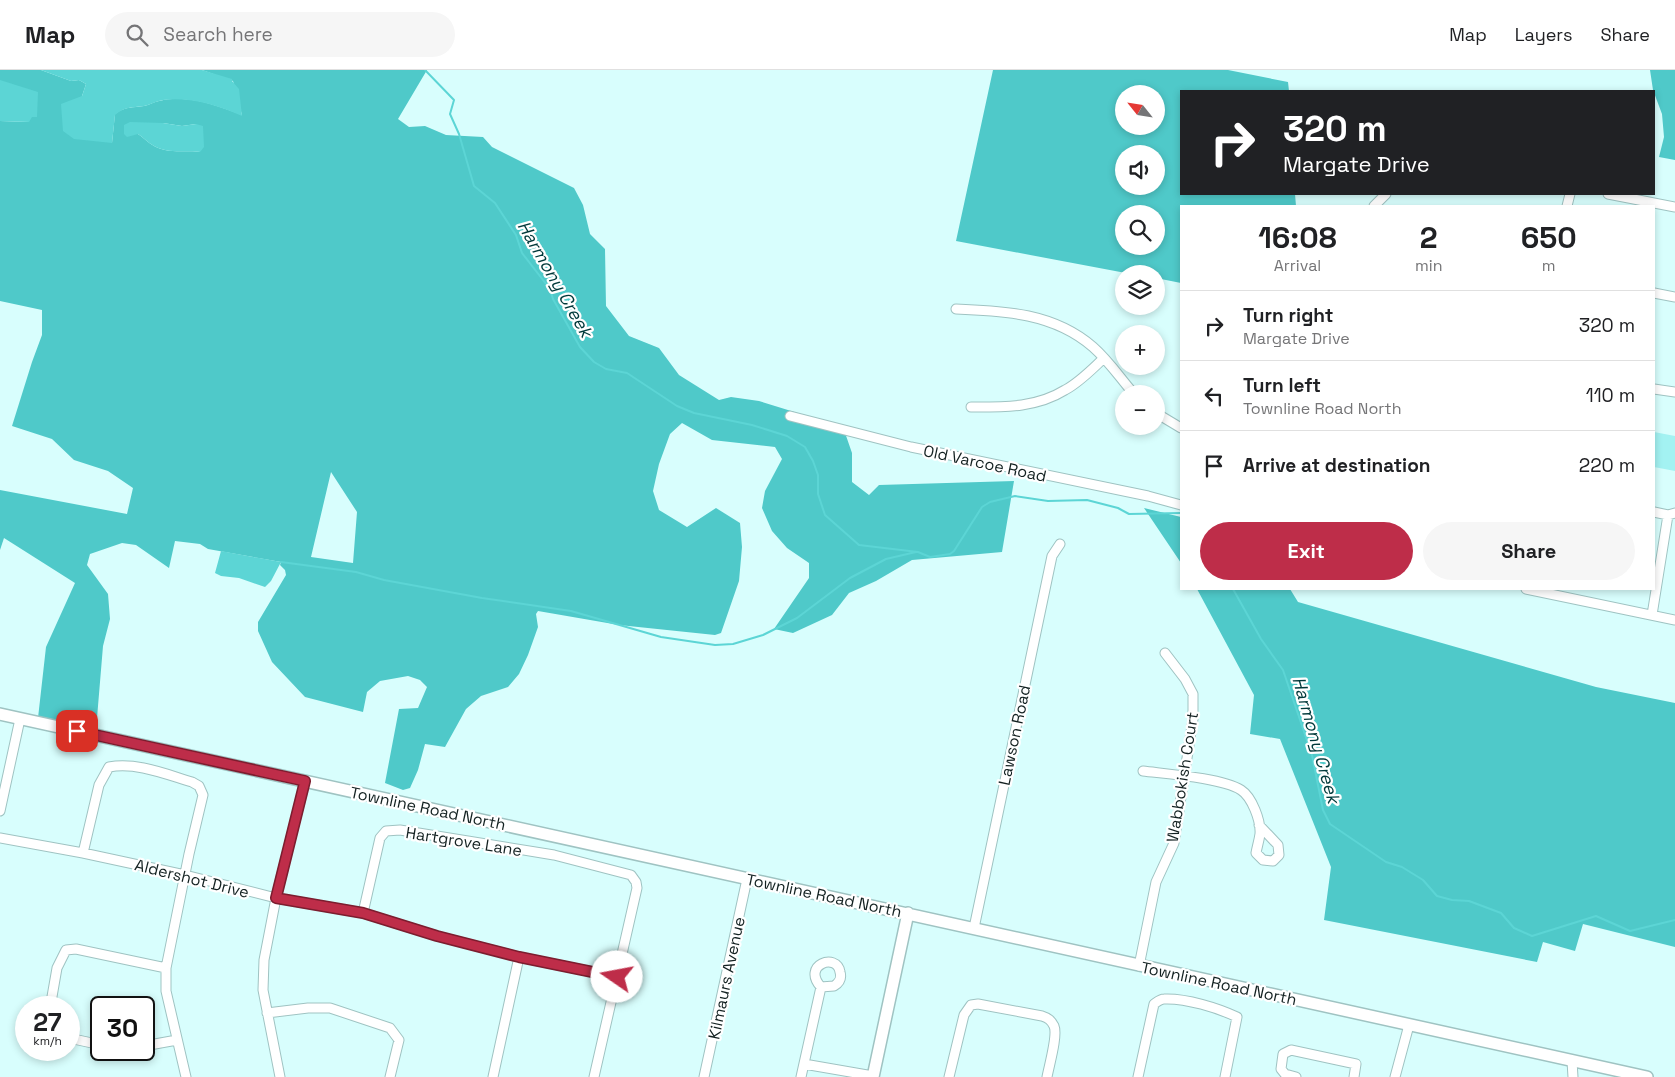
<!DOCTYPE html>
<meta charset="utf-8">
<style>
:root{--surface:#fff;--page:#f6f6f6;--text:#202124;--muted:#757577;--line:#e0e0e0;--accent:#be2d49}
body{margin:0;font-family:"Space Grotesk",sans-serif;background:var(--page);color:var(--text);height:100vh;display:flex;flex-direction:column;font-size:19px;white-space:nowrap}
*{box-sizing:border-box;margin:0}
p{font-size:16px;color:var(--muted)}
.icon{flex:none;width:28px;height:28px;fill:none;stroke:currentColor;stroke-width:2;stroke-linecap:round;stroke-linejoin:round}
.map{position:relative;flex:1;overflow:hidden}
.sheet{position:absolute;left:1180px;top:135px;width:475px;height:385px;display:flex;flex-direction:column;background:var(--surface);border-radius:0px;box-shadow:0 2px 8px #0003}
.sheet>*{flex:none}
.hud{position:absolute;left:1180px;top:20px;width:475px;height:105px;border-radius:0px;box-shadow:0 2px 8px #0003;background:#202124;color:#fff;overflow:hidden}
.needle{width:32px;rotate:300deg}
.buttons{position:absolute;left:1115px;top:15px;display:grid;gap:10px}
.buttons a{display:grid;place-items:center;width:50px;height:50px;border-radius:50%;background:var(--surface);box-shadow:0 2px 8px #0003;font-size:25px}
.speed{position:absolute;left:15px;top:926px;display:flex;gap:10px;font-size:25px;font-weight:700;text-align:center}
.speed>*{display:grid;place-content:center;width:65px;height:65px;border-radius:50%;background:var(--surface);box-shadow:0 2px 8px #0003;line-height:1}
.speed small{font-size:12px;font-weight:400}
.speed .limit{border:2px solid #111;border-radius:8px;background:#fff;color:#111}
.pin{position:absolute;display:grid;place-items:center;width:42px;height:42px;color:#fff;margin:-21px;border-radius:10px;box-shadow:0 2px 8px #0006}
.me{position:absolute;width:55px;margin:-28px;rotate:282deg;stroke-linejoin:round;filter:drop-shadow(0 0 4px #0008)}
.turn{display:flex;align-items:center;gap:18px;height:105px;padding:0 20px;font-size:22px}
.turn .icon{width:65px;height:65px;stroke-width:2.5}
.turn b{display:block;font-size:35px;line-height:42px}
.eta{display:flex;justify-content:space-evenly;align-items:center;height:85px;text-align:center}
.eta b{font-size:30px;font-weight:800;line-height:35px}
.action{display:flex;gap:10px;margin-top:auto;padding:10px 20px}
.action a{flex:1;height:58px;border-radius:30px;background:var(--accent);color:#fff;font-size:20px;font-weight:800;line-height:58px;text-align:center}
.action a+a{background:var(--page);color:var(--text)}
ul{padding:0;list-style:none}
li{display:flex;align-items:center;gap:15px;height:70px;padding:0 20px;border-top:1px solid var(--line)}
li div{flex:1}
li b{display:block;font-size:19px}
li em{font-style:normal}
header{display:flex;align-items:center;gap:30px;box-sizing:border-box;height:70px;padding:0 25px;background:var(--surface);border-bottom:1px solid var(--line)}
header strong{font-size:24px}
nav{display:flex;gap:28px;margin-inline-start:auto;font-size:18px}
.search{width:350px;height:45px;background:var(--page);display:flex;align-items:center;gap:12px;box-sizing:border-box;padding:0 18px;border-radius:28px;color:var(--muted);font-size:19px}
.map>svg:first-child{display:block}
</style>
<header>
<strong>Map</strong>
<div class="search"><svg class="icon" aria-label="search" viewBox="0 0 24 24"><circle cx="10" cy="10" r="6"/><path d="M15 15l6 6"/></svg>Search here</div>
<nav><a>Map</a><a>Layers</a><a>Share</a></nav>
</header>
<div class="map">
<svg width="1675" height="1007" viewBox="0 0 1675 1007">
<rect width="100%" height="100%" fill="#d8fefd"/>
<path fill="#a3f2f2" d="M1654 362 1675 366V401L1654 397Z"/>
<path fill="#4fc9c9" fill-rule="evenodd" d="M0 0H41L71 11 79 10 86 14 82 26 112 73 115 44C125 36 133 38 144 36 149 35 154 32 159 31 187 24 216 35 242 45L233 11 202 0H427L398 49 409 57 425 56 446 65 483 67 492 77 574 118 583 135 590 164 605 179 606 236 629 266 659 278 679 305 719 330 731 327 759 331 843 357 852 383V412L869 425 879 415 1014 411 1002 482 912 490 876 511 849 523 832 545 793 563 774 559 809 508V493L787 478 772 461 762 438 765 421 782 389 775 377 712 370 682 353 670 364 659 394 653 421 659 440 687 457 716 438 740 453 742 477 739 511 721 563 715 565 619 555 538 541 536 544 538 557 528 585 519 604 508 617 481 626 466 639 445 677 425 674 418 700 410 718 403 720 385 713 399 639 418 638 427 617 420 610 408 606 380 611 367 622 363 642 305 627 272 592 258 561V552L286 505 285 500 280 495 281 492 208 479 200 474 175 471 169 498 136 475 122 473 90 484 87 495 108 524 110 549 103 576 96 660 38 648 46 577 75 513 4 468 0 480V420L127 444 133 418 108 401 74 390 52 369 12 356 32 292 42 265V240L0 231V51L29 52 0 12ZM163 53 182 56 196 54 200 82C185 80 168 84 154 76 148 73 143 67 138 64ZM331 402 357 442 353 493 311 487Z
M993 0H1228L1288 12 1289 21H1181V124H1295L1296 136H1181V213L1156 208V204H1131L956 171ZM1124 24H1156V56H1124ZM1124 84H1156V116H1124ZM1124 144H1156V176H1124Z
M1650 0H1675V90L1659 87 1664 67 1662 44 1653 20Z
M1144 438 1181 447V493Z
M1197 519H1290L1298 532 1596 617 1675 633V877L1583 854 1575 881 1543 872 1537 892 1324 850 1331 797 1280 669 1250 664 1254 625Z"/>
<path fill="#5cd5d5" d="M41 0H202L232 9V11L239 19 242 46C216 35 191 27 163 30 156 31 150 35 144 36 131 38 126 36 115 45L112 73 74 69 63 61 61 34 82 26 86 14 79 10 71 11Z
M0 10 38 22 37 47H32L29 52 0 51Z
M130 52 163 53 182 56 196 54 203 56 204 77 200 82C185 80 168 84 154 76 148 73 143 67 138 64L127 67 124 64V55Z
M221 481 281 492 271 511 265 517 239 508 221 506 215 503Z"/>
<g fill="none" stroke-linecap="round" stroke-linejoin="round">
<path stroke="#5cd5d5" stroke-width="2" d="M425 0 454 30 450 44 459 64 474 116 495 133 516 165 522 183 550 219 553 229 580 277 594 292 606 299 627 303 677 336 694 343 752 355 787 366 805 377 813 391 818 405V424L825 445 859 475 918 482 930 487 950 484 954 481 982 437 990 432 1015 426 1048 431 1087 430 1118 438 1129 444 1181 443
M281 492 356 502 384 510 482 528 571 541 661 567 715 575 733 574 763 565 797 548 850 508 886 489 916 482
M1233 519 1261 569 1283 600 1312 685 1323 740 1330 754 1386 792 1402 797 1423 810 1437 826 1452 830 1469 831 1501 843 1514 858 1532 866 1596 846 1630 861 1675 850"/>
<g stroke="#9fc3c2" stroke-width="11">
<path id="minor" d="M1608 124 1675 137
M1374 136 1386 124
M1567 136 1570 124
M1654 223 1675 227
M956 239C1005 241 1054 243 1093 277 1109 291 1120 308 1134 324
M1654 319 1675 322
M971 337C1004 337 1036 338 1065 320 1080 312 1092 299 1104 288
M1156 343 1181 358
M790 346 911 377 1148 426 1181 435
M1654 442 1668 445 1675 443
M1526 519 1675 550
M1652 545 1668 445
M1143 701C1167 704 1222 708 1241 720 1252 727 1261 751 1260 764 1259 771 1257 777 1256 783L1263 790 1273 791 1279 785 1278 775 1259 755
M0 741 20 649
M0 768 83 783 185 805 276 828 363 843 437 866 519 887 617 907
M83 783 99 715 109 697C137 692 165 704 192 712L199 716 203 725 189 784 166 898V921L186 1007
M363 843 380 768 386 761 400 760 554 785 631 805 636 812 637 818 594 1007
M974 858 1052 486 1060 474
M1139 896 1156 812 1174 773 1193 649V624L1185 609 1165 583
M50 938 57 898 66 880 76 879 166 898
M267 943 308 938H330L390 958 399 970 390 1007
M69 968 101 975
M144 976 177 970
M1572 991 1573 1007
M804 994 873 1006
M280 1007 263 920 264 890 276 828 305 711
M493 1007 519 887
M704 1007 747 809
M801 1007 821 917C801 895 837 882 840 902 842 909 839 913 834 916L821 917
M949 1007 964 945 971 935 978 934 1042 946C1048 948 1051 950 1054 956 1058 965 1049 996 1047 1007
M1138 1007 1154 934C1157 932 1160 929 1164 929 1186 928 1218 938 1237 947L1225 1007
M1296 1007 1285 1004 1281 999 1283 984 1291 980 1356 994 1354 1007
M1395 1007 1409 955"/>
</g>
<g stroke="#9fc3c2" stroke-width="14">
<path id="secondary" d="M0 644 1647 1007
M873 1007 908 843"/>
</g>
<use href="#minor" stroke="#fff" stroke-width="9"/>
<use href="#secondary" stroke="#fff" stroke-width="11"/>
</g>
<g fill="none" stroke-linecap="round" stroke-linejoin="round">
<g stroke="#7c1d2f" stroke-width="12">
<path id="route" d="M77 661 305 711 276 828 363 843 437 866 519 887 617 907"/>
</g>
<use href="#route" stroke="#be2d49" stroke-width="9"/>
</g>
<g text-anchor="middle" stroke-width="4.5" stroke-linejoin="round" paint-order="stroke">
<g font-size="16" fill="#132121" stroke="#fff">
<text transform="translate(985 393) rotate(12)" y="6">Old Varcoe Road</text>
<text transform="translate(1014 665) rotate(-78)" y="6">Lawson Road</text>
<text transform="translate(1182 707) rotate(-81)" y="6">Wabbokish Court</text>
<text transform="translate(428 738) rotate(12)" y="6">Townline Road North</text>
<text transform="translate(464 771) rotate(9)" y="6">Hartgrove Lane</text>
<text transform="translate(192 808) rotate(14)" y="6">Aldershot Drive</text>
<text transform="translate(824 825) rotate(12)" y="6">Townline Road North</text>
<text transform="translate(726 908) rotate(-78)" y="6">Kilmaurs Avenue</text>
<text transform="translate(1219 913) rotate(12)" y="6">Townline Road North</text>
</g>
<g font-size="18" font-style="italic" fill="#00393a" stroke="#fff">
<text transform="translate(555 209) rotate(60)" y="6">Harmony Creek</text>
<text transform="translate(1316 670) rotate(74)" y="6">Harmony Creek</text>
</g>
</g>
</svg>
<div class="buttons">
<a><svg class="needle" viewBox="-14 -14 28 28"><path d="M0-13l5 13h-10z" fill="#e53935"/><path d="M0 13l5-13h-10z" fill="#757577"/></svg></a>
<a><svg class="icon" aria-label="sound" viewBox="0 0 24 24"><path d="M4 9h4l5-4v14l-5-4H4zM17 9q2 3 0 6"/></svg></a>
<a><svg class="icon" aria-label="search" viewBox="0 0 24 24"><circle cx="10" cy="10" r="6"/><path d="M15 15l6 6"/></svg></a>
<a><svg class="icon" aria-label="layers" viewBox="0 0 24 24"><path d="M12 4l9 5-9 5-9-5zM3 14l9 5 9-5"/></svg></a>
<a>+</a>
<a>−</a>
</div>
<div class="speed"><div>27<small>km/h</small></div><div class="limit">30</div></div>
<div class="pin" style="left:77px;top:661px;background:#d93025"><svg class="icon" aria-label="arrive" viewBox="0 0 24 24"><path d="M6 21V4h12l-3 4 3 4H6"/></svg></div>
<svg class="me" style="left:617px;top:907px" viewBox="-20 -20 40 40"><circle r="19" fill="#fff"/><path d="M0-13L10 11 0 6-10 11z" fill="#be2d49"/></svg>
<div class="hud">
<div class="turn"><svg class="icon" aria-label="right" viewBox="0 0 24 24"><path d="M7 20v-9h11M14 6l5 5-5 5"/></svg><div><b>320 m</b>Margate Drive</div></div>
</div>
<section class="sheet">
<div class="eta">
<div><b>16:08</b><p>Arrival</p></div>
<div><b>2</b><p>min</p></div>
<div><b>650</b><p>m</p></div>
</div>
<ul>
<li><svg class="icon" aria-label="right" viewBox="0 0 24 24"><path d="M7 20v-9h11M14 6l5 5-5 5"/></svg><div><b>Turn right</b><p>Margate Drive</p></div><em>320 m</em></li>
<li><svg class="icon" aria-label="left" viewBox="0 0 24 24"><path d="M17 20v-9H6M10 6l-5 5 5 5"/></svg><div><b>Turn left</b><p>Townline Road North</p></div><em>110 m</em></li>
<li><svg class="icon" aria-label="arrive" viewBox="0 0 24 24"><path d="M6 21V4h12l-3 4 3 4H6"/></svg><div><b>Arrive at destination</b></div><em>220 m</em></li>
</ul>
<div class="action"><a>Exit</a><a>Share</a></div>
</section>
</div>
